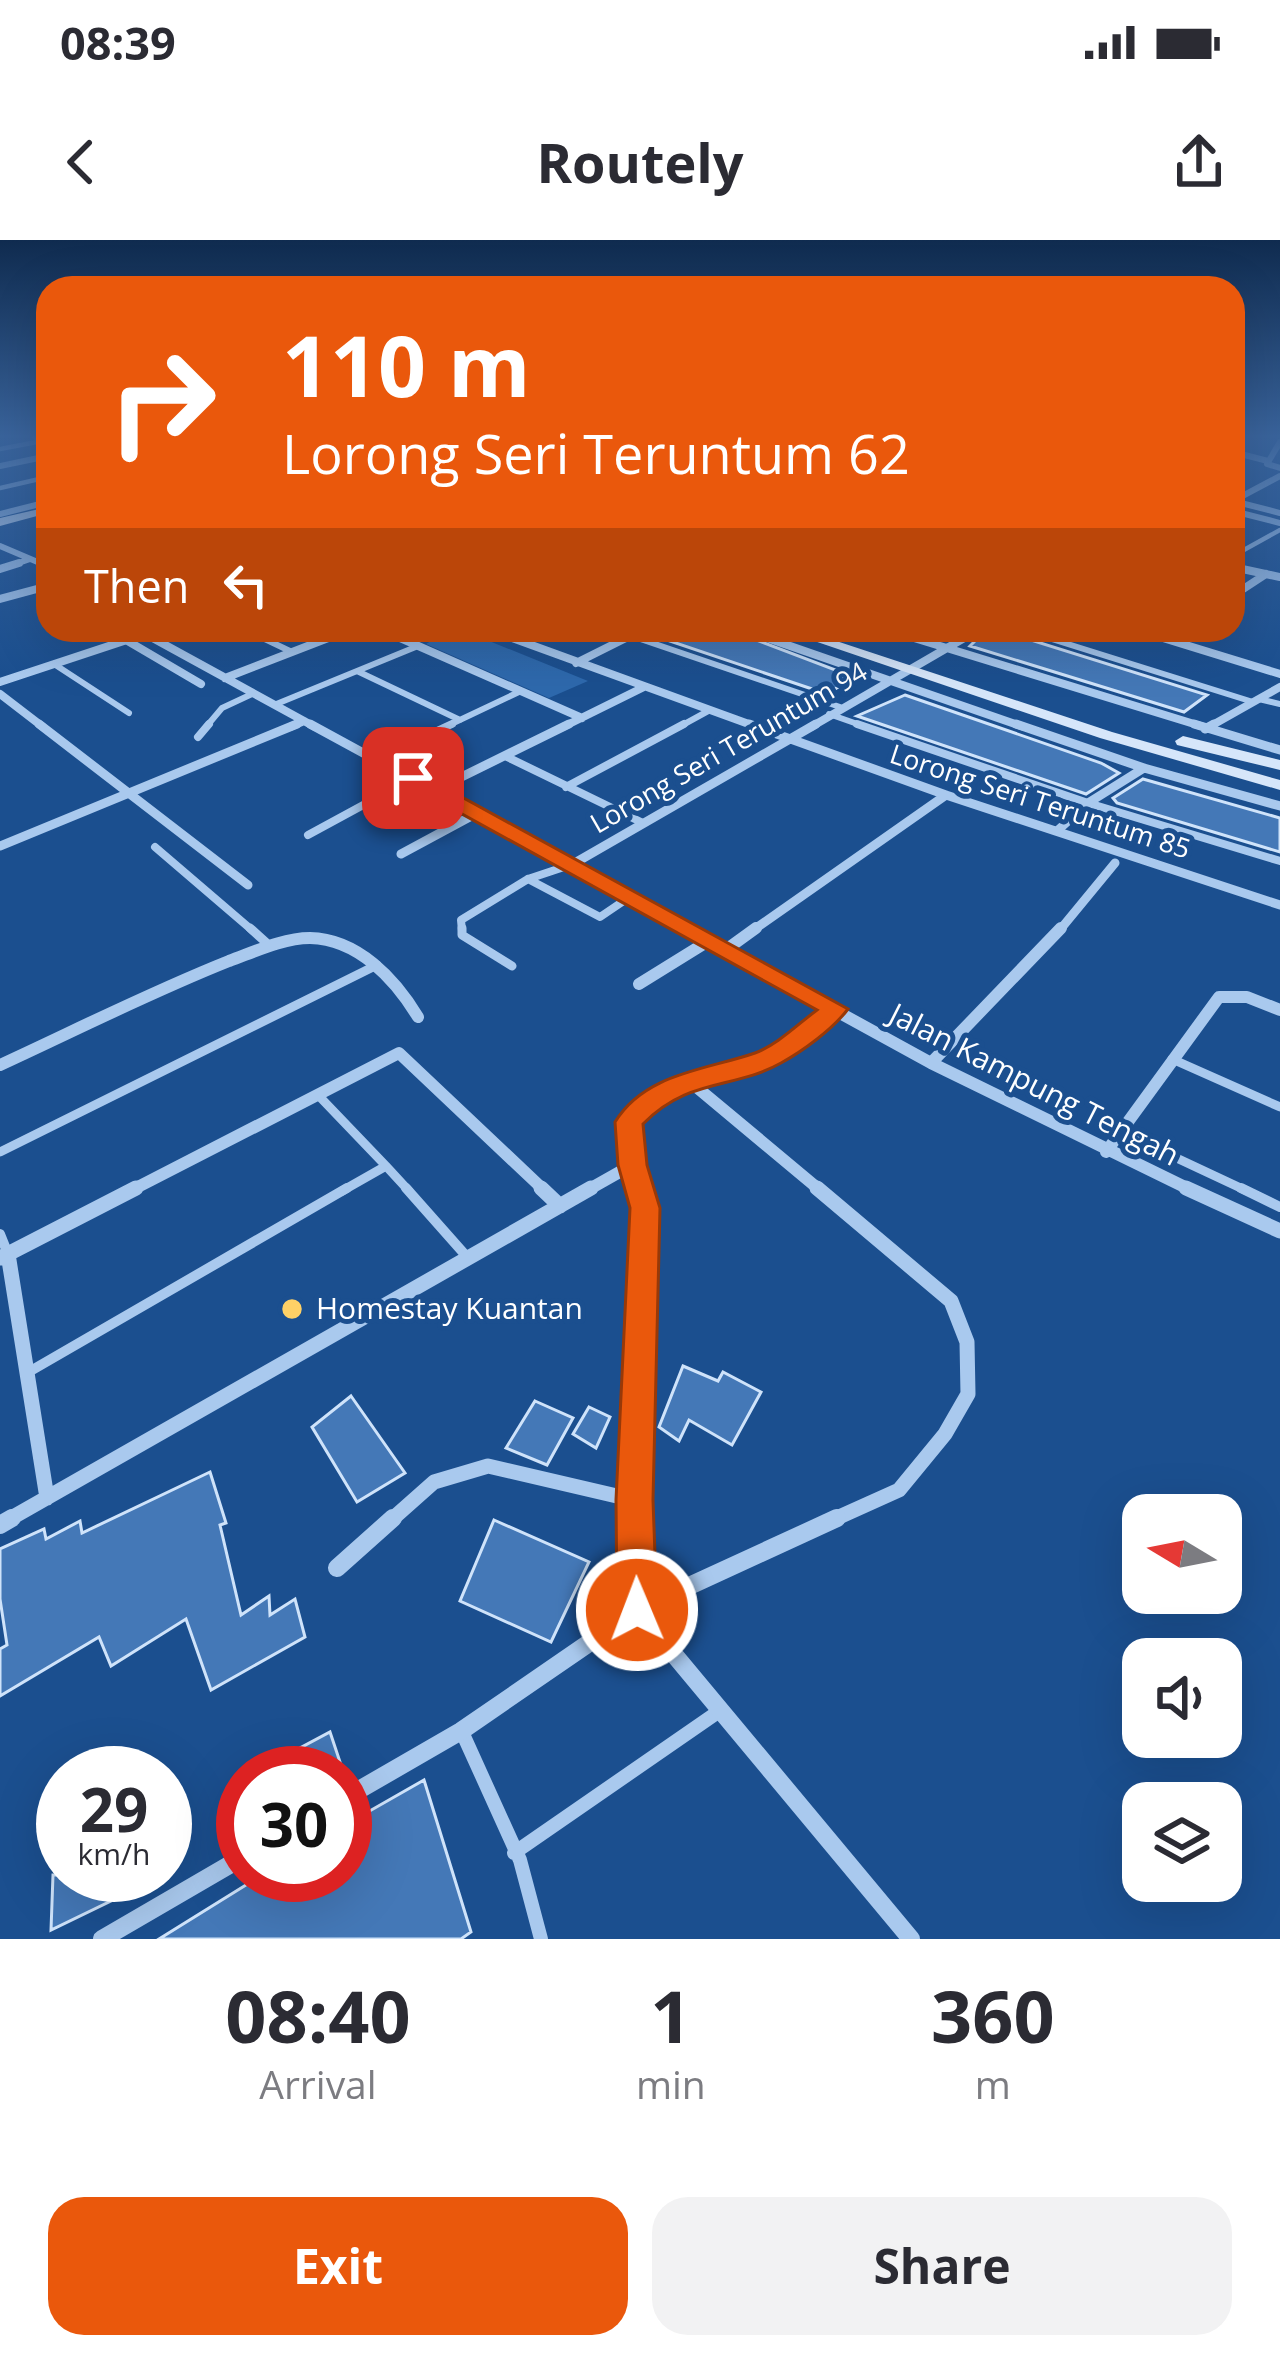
<!DOCTYPE html>
<style>
:root{--surface:#fff;--page:#f2f2f3;--text:#2b2b33;--muted:#7c7c81;--accent:#ea580c}
body{margin:0;font-family:"Open Sans",sans-serif;background:var(--page);color:var(--text);height:100vh;display:flex;flex-direction:column;font-size:45px;white-space:nowrap}
*{box-sizing:border-box;margin:0}
p{font-size:39px;color:var(--muted)}
.icon{flex:none;width:66px;height:66px;fill:none;stroke:currentColor;stroke-width:2;stroke-linecap:round;stroke-linejoin:round}
.map{position:relative;height:1699px;overflow:hidden}
.drawer{display:flex;flex-direction:column;background:var(--surface);flex:1}
.drawer>*{flex:none}
.banner{position:absolute;left:36px;top:36px;width:1209px;height:366px;border-radius:36px;box-shadow:0 12px 48px #0002;background:#ea580c;color:#fff;overflow:hidden}
.needle{width:78px;rotate:280deg}
.fabs{position:absolute;left:1122px;top:1254px;display:grid;gap:24px}
.fabs a{display:grid;place-items:center;width:120px;height:120px;border-radius:24px;background:var(--surface);box-shadow:0 12px 48px #0002;font-size:60px}
.speed{position:absolute;left:36px;top:1506px;display:flex;gap:24px;font-size:60px;font-weight:700;text-align:center}
.speed>*{display:grid;place-content:center;width:156px;height:156px;border-radius:50%;background:var(--surface);box-shadow:0 12px 48px #0002;line-height:1}
.speed small{font-size:30px;font-weight:400}
.speed .limit{border:18px solid #d22;background:#fff;color:#111}
.pin{position:absolute;display:grid;place-items:center;width:102px;height:102px;color:#fff;margin:-51px;border-radius:24px;box-shadow:0 6px 18px #0006}
.me{position:absolute;width:132px;margin:-66px;rotate:359deg;stroke-linejoin:round;filter:drop-shadow(0 0 9px #0008)}
.turn{display:flex;align-items:center;gap:42px;height:252px;padding:0 48px;font-size:54px}
.turn .icon{width:156px;height:156px;stroke-width:2.5}
.turn b{display:block;font-size:84px;line-height:102px}
.then{display:flex;align-items:center;height:114px;padding:0 48px;background:#0003;gap:24px;font-size:45px}
.eta{display:flex;justify-content:space-evenly;align-items:center;height:204px;text-align:center}
.eta b{font-size:72px;font-weight:700;line-height:84px}
.cta{display:flex;gap:24px;margin-top:auto;padding:24px 48px}
.cta a{flex:1;height:138px;border-radius:36px;background:var(--accent);color:#fff;font-size:48px;font-weight:700;line-height:138px;text-align:center}
.cta a+a{background:var(--page);color:var(--text)}
.status{display:flex;justify-content:space-between;align-items:center;height:84px;padding:0 60px;background:var(--surface);direction:ltr}
.status svg{height:33px;fill:currentColor}
header{display:flex;justify-content:space-between;align-items:center;height:156px;padding:0 48px;background:var(--surface);font-size:54px;font-weight:700}
.map>svg:first-child{display:block}
</style>
<div class="status"><b>08:39</b><svg viewBox="0 0 49 12"><path d="M0 12V9h3v3zM5 12V6h3v6zM10 12V3h3v9zM15 12V0h3v12zM26 1h20v11H26zM47 4h2v5h-2z"/></svg></div>
<header><svg class="icon" aria-label="back" viewBox="0 0 24 24"><path d="M15 5l-7 7 7 7"/></svg>Routely<svg class="icon" aria-label="share" viewBox="0 0 24 24"><path d="M12 15V3M7 8l5-5 5 5M5 13v7h14v-7"/></svg></header>
<div class="map">
<svg width="1280" height="1699" viewBox="0 0 1280 1699">
<rect width="100%" height="100%" fill="#1b4f8f"/>
<path fill="#2e69ad" d="M424 390H462L588 441 549 458 426 404 436 398Z"/>
<path fill="#4478b7" stroke="#cfe3fa" stroke-width="3" d="M650 390H730L854 437 827 454 649 394Z
M986 390H1014L1021 397 1207 455 1184 472 970 406Z
M905 455 1101 523 1119 533 1086 554 857 476Z
M1143 539 1280 578V612L1117 563 1113 558Z
M683 1126 718 1141 723 1132 761 1152 732 1205 689 1180 679 1201 659 1187Z
M351 1156 405 1233 357 1262 312 1187Z
M535 1161 573 1178 547 1225 506 1208Z
M589 1167 610 1177 596 1208 573 1194Z
M210 1232 226 1283 220 1285 241 1375 269 1356 270 1375 295 1359 305 1397 211 1450 186 1379 111 1426 99 1397 0 1456V1409L7 1405 0 1359V1309L44 1289 46 1299 80 1281 82 1293Z
M494 1280 589 1322 551 1402 460 1361Z
M330 1492 342 1528 332 1533H253Z
M424 1540 471 1692 461 1699H159L262 1635H345V1585Z
M53 1635H117V1658L51 1690Z"/>
<g fill="none" stroke-linecap="round" stroke-linejoin="round">
<path stroke="#a9c9ee" stroke-width="4.5" d="M0 209 42 201
M0 248 48 237
M1233 316 1280 290"/>
<path stroke="#a9c9ee" stroke-width="6" d="M246 390 292 412
M614 390 840 467
M1023 390 1253 462
M54 424 129 473
M357 431 460 480
M1259 459 1280 464
M274 465 418 406
M829 474 866 487
M206 487 222 468 252 454
M445 487 521 451
M679 487 710 470"/>
<path stroke="#a9c9ee" stroke-width="8" d="M857 484 1088 563 1280 621
M198 497 209 484
M505 516 643 583
M377 519 452 484
M566 547 684 484
M308 595 413 538
M155 607 253 691
M528 639 600 677 631 656
M462 691 461 680 528 639 573 624"/>
<path stroke="#a9c9ee" stroke-width="9" d="M250 688 270 706
M462 688V695L512 726
M1172 819 1280 867
M318 855 386 926 342 951
M1121 892 1247 951
M0 912 377 725
M386 926 409 951"/>
<path stroke="#a9c9ee" stroke-width="10" d="M406 948 468 1018
M1241 948 1280 967
M0 994 8 1014
M27 1133 347 948"/>
<path stroke="#a9c9ee" stroke-width="14" d="M462 1492 520 1620 541 1699
M514 1613 718 1472"/>
<path stroke="#a9c9ee" stroke-width="6" d="M35 197 48 205
M1280 202 1267 224 1280 228
M1233 212 1268 221
M0 226 48 216
M1280 236 1233 261 1280 273
M1233 271 1280 283
M0 274 48 262
M0 306 47 326
M10 326 30 319"/>
<path stroke="#a9c9ee" stroke-width="8" d="M40 323 48 326
M1233 327 1280 337
M0 329 19 323
M1234 355 1266 334
M0 359 48 346
M138 390 315 487
M382 390 582 478
M490 390 757 487
M744 390 1024 487
M888 390 1204 487
M1137 390 1280 434
M126 400 201 444
M576 423 642 390
M225 438 349 390
M0 442 145 394
M0 454 43 487
M290 487 304 481
M563 487 644 447
M811 487 978 390
M1209 487 1280 447"/>
<path stroke="#a9c9ee" stroke-width="9" d="M39 484 248 645
M310 484 690 691
M749 484 946 555 1280 665
M1016 484 1144 528 1280 566
M1194 484 1280 510
M1205 489 1214 484
M435 550 569 484
M1057 591 1088 563 1144 528
M0 606 297 484
M401 614 477 573
M573 624 816 484
M752 691 946 555
M1059 691 1115 623"/>
<path stroke="#a9c9ee" stroke-width="12" d="M685 688 931 823 1193 951
M727 709 756 688
M639 744 710 700
M931 823 1061 688
M0 825C76 790 151 752 229 721 254 712 283 698 310 698 358 699 395 739 418 777
M688 840 821 951
M1106 912 1219 757H1247L1280 770
M130 951 399 813 545 951
M586 951 632 925
M640 951 632 925 629 882 677 848 775 815 835 769"/>
<path stroke="#a9c9ee" stroke-width="15" d="M541 948 560 966
M817 948 951 1061 967 1102 968 1154 945 1194 899 1250 830 1281
M1186 948 1280 991
M8 1014 47 1258
M0 1018 136 948
M6 1281 591 948
M390 1281 434 1242 488 1226 634 1260
M635 1281 645 968 639 948"/>
<path stroke="#a9c9ee" stroke-width="18" d="M635 1278 637 1370
M0 1285 12 1278
M337 1328 393 1278
M637 1370 911 1699
M345 1558 461 1491 637 1370 837 1278
M102 1699 243 1617"/>
<path fill="#d6e6fa" fill-rule="evenodd" d="M48 267V273L0 286V278Z
M782 390H803L1112 492 1280 540V550L1100 498Z
M1183 496 1280 520V530L1177 505 1175 501Z"/>
</g>
<linearGradient id="sky" x2="0" y2="1"><stop stop-color="#0f2b4f"/><stop offset="0.45" stop-color="#39639b"/><stop offset="1" stop-color="#39639b" stop-opacity="0"/></linearGradient>
<rect width="1280" height="435" fill="url(#sky)"/>
<path fill="#ea580c" stroke="#983908" stroke-width="3" d="M406 534H420L848 769C833 789 803 811 781 823 733 850 689 837 643 884L647 925 660 968 653 1260 657 1370 651 1384 637 1390 623 1384 617 1370 616 1260 630 968 618 925 615 882C645 833 706 830 755 813 777 805 798 784 817 770L406 543Z"/>
<circle fill="#ffd166" stroke="#1b4f8f" stroke-width="4.5" cx="292" cy="1069" r="12"/>
<g text-anchor="middle" stroke-width="10" stroke-linejoin="round" paint-order="stroke">
<g font-size="27" fill="#fff" stroke="#1b4f8f">
<text transform="translate(729 508) rotate(-30)" y="9">Lorong Seri Teruntum 94</text>
<text transform="translate(1040 562) rotate(18)" y="9">Lorong Seri Teruntum 85</text>
</g>
<g font-size="30" fill="#fff" stroke="#1b4f8f">
<text transform="translate(1034 845) rotate(27)" y="10">Jalan Kampung Tengah</text>
</g>
<g font-size="30" fill="#fff" stroke="#1b4f8f" text-anchor="start">
<text x="316" y="1079">Homestay Kuantan</text>
</g>
</g>
</svg>
<div class="fabs">
<a><svg class="needle" viewBox="-14 -14 28 28"><path d="M0-13l5 13h-10z" fill="#e53935"/><path d="M0 13l5-13h-10z" fill="#7c7c81"/></svg></a>
<a><svg class="icon" aria-label="sound" viewBox="0 0 24 24"><path d="M4 9h4l5-4v14l-5-4H4zM17 9q2 3 0 6"/></svg></a>
<a><svg class="icon" aria-label="layers" viewBox="0 0 24 24"><path d="M12 4l9 5-9 5-9-5zM3 14l9 5 9-5"/></svg></a>
</div>
<div class="speed"><div>29<small>km/h</small></div><div class="limit">30</div></div>
<div class="pin" style="left:413px;top:538px;background:#d93025"><svg class="icon" aria-label="arrive" viewBox="0 0 24 24"><path d="M6 21V4h12l-3 4 3 4H6"/></svg></div>
<svg class="me" style="left:637px;top:1370px" viewBox="-20 -20 40 40"><circle r="17" fill="#ea580c" stroke="#fff" stroke-width="3"/><path d="M0-11L8 9 0 5-8 9z" fill="#fff"/></svg>
<div class="banner">
<div class="turn"><svg class="icon" aria-label="right" viewBox="0 0 24 24"><path d="M7 20v-9h11M14 6l5 5-5 5"/></svg><div><b>110 m</b>Lorong Seri Teruntum 62</div></div>
<div class="then">Then<svg class="icon" aria-label="left" viewBox="0 0 24 24"><path d="M17 20v-9H6M10 6l-5 5 5 5"/></svg></div>
</div>
</div>
<section class="drawer">
<div class="eta">
<div><b>08:40</b><p>Arrival</p></div>
<div><b>1</b><p>min</p></div>
<div><b>360</b><p>m</p></div>
</div>
<div class="cta"><a>Exit</a><a>Share</a></div>
</section>
